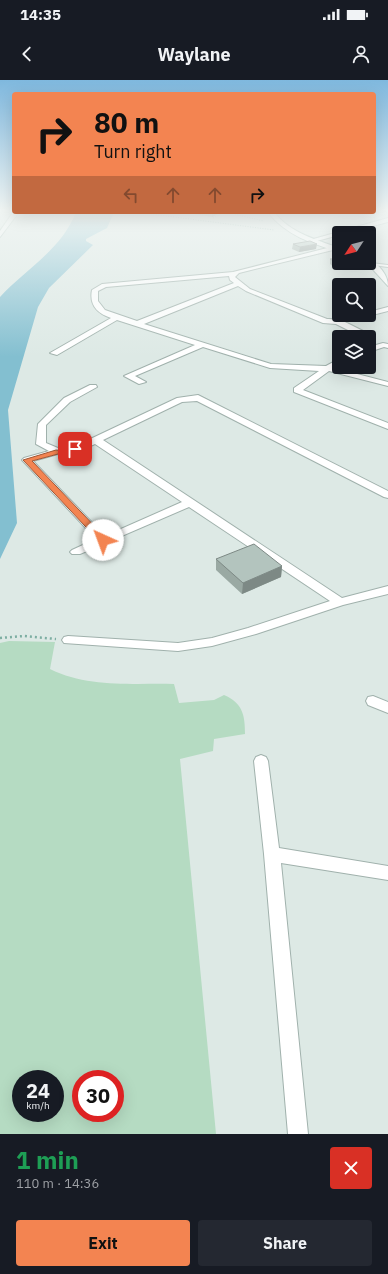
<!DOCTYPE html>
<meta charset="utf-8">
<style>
:root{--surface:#171b24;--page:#242831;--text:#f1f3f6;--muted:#9ea1a6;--accent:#f38451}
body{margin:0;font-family:"IBM Plex Sans",sans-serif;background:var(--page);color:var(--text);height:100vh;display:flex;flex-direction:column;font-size:15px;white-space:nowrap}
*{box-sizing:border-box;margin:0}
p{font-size:13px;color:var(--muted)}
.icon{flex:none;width:22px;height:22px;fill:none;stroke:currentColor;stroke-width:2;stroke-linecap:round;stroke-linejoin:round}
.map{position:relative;height:1054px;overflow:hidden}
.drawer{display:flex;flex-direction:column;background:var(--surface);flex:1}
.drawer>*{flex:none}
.guide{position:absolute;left:12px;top:12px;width:364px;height:122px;border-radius:4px;box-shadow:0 4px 16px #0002;background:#f38451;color:#111;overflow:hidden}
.needle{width:26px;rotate:234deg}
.tools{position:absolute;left:332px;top:146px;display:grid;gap:8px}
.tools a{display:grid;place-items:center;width:44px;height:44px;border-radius:4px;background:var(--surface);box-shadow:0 4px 16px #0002;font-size:20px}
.speed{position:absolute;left:12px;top:990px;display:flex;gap:8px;font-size:20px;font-weight:700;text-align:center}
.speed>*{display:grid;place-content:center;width:52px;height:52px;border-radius:50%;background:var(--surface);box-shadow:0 4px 16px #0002;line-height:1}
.speed small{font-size:10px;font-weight:400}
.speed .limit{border:6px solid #d22;background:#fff;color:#111}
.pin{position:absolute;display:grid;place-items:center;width:34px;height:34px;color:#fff;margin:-17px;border-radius:8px;box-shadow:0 2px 6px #0006}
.me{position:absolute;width:44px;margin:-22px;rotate:317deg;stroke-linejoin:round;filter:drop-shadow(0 0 3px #0008)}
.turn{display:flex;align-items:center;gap:14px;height:84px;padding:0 16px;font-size:18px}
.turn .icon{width:52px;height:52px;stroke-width:2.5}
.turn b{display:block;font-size:28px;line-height:34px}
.lanes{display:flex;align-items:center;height:38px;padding:0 16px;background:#0003;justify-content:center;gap:20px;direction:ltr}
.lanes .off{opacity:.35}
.round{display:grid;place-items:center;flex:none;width:42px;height:42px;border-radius:4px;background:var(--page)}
.summary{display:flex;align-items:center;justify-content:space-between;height:68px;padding:0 16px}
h1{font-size:24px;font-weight:800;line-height:30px;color:#1e9e55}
.action{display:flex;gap:8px;margin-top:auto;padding:8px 16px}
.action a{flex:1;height:46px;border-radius:4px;background:var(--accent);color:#111;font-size:16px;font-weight:800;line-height:46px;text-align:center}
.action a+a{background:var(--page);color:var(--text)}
.status{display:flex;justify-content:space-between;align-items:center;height:28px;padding:0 20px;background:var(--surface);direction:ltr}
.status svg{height:11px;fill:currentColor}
header{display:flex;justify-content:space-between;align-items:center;height:52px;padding:0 16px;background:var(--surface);font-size:18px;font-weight:800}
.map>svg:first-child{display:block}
</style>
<div class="status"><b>14:35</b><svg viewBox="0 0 49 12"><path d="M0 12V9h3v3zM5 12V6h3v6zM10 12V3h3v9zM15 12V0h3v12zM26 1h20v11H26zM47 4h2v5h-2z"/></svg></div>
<header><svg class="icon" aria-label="back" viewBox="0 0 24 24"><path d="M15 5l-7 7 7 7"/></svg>Waylane<svg class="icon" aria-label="person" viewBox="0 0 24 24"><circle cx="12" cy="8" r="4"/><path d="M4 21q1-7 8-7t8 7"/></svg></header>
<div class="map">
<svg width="388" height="1054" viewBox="0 0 388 1054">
<rect width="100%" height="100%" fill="#dde9e5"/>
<path fill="#b5dbc2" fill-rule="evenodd" d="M9 561 55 562 50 589C88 608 132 603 174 604L179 623 214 620 224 615C243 623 245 636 245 654L214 659 213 671 180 679 216 1054H0V563ZM21 999H55V1033H21ZM81 999H115V1033H81Z"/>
<path fill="#83bfd0" d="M76 132H114L107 148 86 159V161L93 165 49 208 38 227 8 330 17 443 0 479V217C26 189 62 169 76 132Z"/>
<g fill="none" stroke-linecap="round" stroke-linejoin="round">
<g stroke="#a0b1ac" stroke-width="2">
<path id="lane" d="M371 183 388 185V187L372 185Z"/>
</g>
<g stroke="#a0b1ac" stroke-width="2">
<path id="street" d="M388 138V142L346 153H339V155L313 162 310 160Z
M335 166 337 167V169L239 193 235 197 250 209 327 239C342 240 355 235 369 235V232L388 227V231L345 242 371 255V259L362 257 336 244 323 243 246 211 238 206 144 244 271 284 326 286 339 279V285L334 288 388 302V306L329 291 303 310 388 343V349L294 312V308L319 291 270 288 203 267 135 296 146 302 139 304 124 296 195 265 117 240 57 275 50 273 111 238C97 233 89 225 92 210L102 204 233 192ZM229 196 230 200 234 203 137 241 105 230 98 221V211L106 207Z
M383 263 388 264V268L384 267 369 272V267Z
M90 305H96L97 307 70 322 46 345V363L65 371 177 318 198 315 388 411V418L384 417 197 321 182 322 103 360 342 518 388 506V514L343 525 256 554 212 566 178 571 64 563 62 560 64 557 68 556 178 563 212 558 248 548 330 521 189 427 80 474H72L70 472 72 470 96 459 22 380 24 378 49 371 36 364 38 344 64 318ZM95 364 182 422 105 456 33 381 58 374 68 376Z
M373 616 388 622V633L368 625 366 621 368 617Z
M261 675 266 677 268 681 279 768 388 786V800L281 783 308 1054H288L264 774 254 681 256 677Z"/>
</g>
<g stroke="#9cb5ae" stroke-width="2">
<path id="secondary" d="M14 131 19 132 0 157V151Z
M268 132H274C290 153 315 159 339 168V172C313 164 285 155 268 132Z
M369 180C379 184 388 195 388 206L367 183H369Z"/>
</g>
<path stroke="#7daea2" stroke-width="1" stroke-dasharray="1 1.5" stroke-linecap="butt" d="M136 132 274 150
M160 132 164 133
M225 132 264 141
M213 138 225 132"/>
<path stroke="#7daea2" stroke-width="2.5" stroke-dasharray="2 3" stroke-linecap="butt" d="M0 558 24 556 56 559"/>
<use href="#lane" fill="#fff" fill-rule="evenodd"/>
<use href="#street" fill="#fff" fill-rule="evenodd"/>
<use href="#secondary" fill="#fff" fill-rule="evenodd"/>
</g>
<path fill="#9aa9a3" d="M376 130H388L385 132Z
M181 132H220V133L212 137Z
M293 164 316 169 299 172 292 169Z
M330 179 362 185 336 189 330 184Z
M216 479 282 486 281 497 242 514 216 490Z"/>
<path fill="#7d8985" d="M212 132H220V133L212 137Z
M317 164 316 169 299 172 300 167Z
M337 183H362V185L336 189Z
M282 486 281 497 242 514 243 503Z"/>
<path fill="#b3c4be" stroke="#7d8985" d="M310 161 317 164 300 167 293 164Z
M339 178V183H340H337L330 179Z
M254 464 282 486 243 503 216 479Z"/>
<linearGradient id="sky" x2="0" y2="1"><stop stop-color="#7fb8de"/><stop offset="0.47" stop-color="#f0f5f3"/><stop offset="1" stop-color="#f0f5f3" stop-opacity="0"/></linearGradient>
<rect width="388" height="277" fill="url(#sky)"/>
<path fill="#f38451" stroke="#9e5635" d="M75 367 78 368V371L65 376 58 374 32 381 106 458V462H100L23 380 56 370 65 371Z"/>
</svg>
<div class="tools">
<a><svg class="needle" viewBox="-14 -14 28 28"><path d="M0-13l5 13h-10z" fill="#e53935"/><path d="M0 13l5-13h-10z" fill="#9ea1a6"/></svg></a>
<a><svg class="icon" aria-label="search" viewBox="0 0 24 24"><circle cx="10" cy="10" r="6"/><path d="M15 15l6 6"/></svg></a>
<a><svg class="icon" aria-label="layers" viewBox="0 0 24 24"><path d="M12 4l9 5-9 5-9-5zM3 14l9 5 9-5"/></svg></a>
</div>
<div class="speed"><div>24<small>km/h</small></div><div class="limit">30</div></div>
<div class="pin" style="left:75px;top:369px;background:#d93025"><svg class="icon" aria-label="arrive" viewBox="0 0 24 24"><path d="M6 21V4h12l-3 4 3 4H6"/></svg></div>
<svg class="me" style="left:103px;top:460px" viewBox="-20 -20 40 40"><circle r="19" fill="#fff"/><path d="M0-13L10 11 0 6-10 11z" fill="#f38451"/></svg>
<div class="guide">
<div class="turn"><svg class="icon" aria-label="right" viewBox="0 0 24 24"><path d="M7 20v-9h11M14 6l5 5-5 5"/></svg><div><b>80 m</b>Turn right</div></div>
<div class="lanes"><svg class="icon off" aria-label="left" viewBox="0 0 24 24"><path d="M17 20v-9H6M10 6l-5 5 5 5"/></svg><svg class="icon off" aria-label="ahead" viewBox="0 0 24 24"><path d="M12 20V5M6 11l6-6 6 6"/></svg><svg class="icon off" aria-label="ahead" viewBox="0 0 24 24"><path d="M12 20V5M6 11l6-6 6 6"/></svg><svg class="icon" aria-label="right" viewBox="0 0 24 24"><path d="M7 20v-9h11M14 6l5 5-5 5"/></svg></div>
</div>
</div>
<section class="drawer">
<div class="summary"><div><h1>1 min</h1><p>110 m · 14:36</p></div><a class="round" style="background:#d93025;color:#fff"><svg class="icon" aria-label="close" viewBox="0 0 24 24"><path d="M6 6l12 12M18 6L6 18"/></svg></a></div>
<div class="action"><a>Exit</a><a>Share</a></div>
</section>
